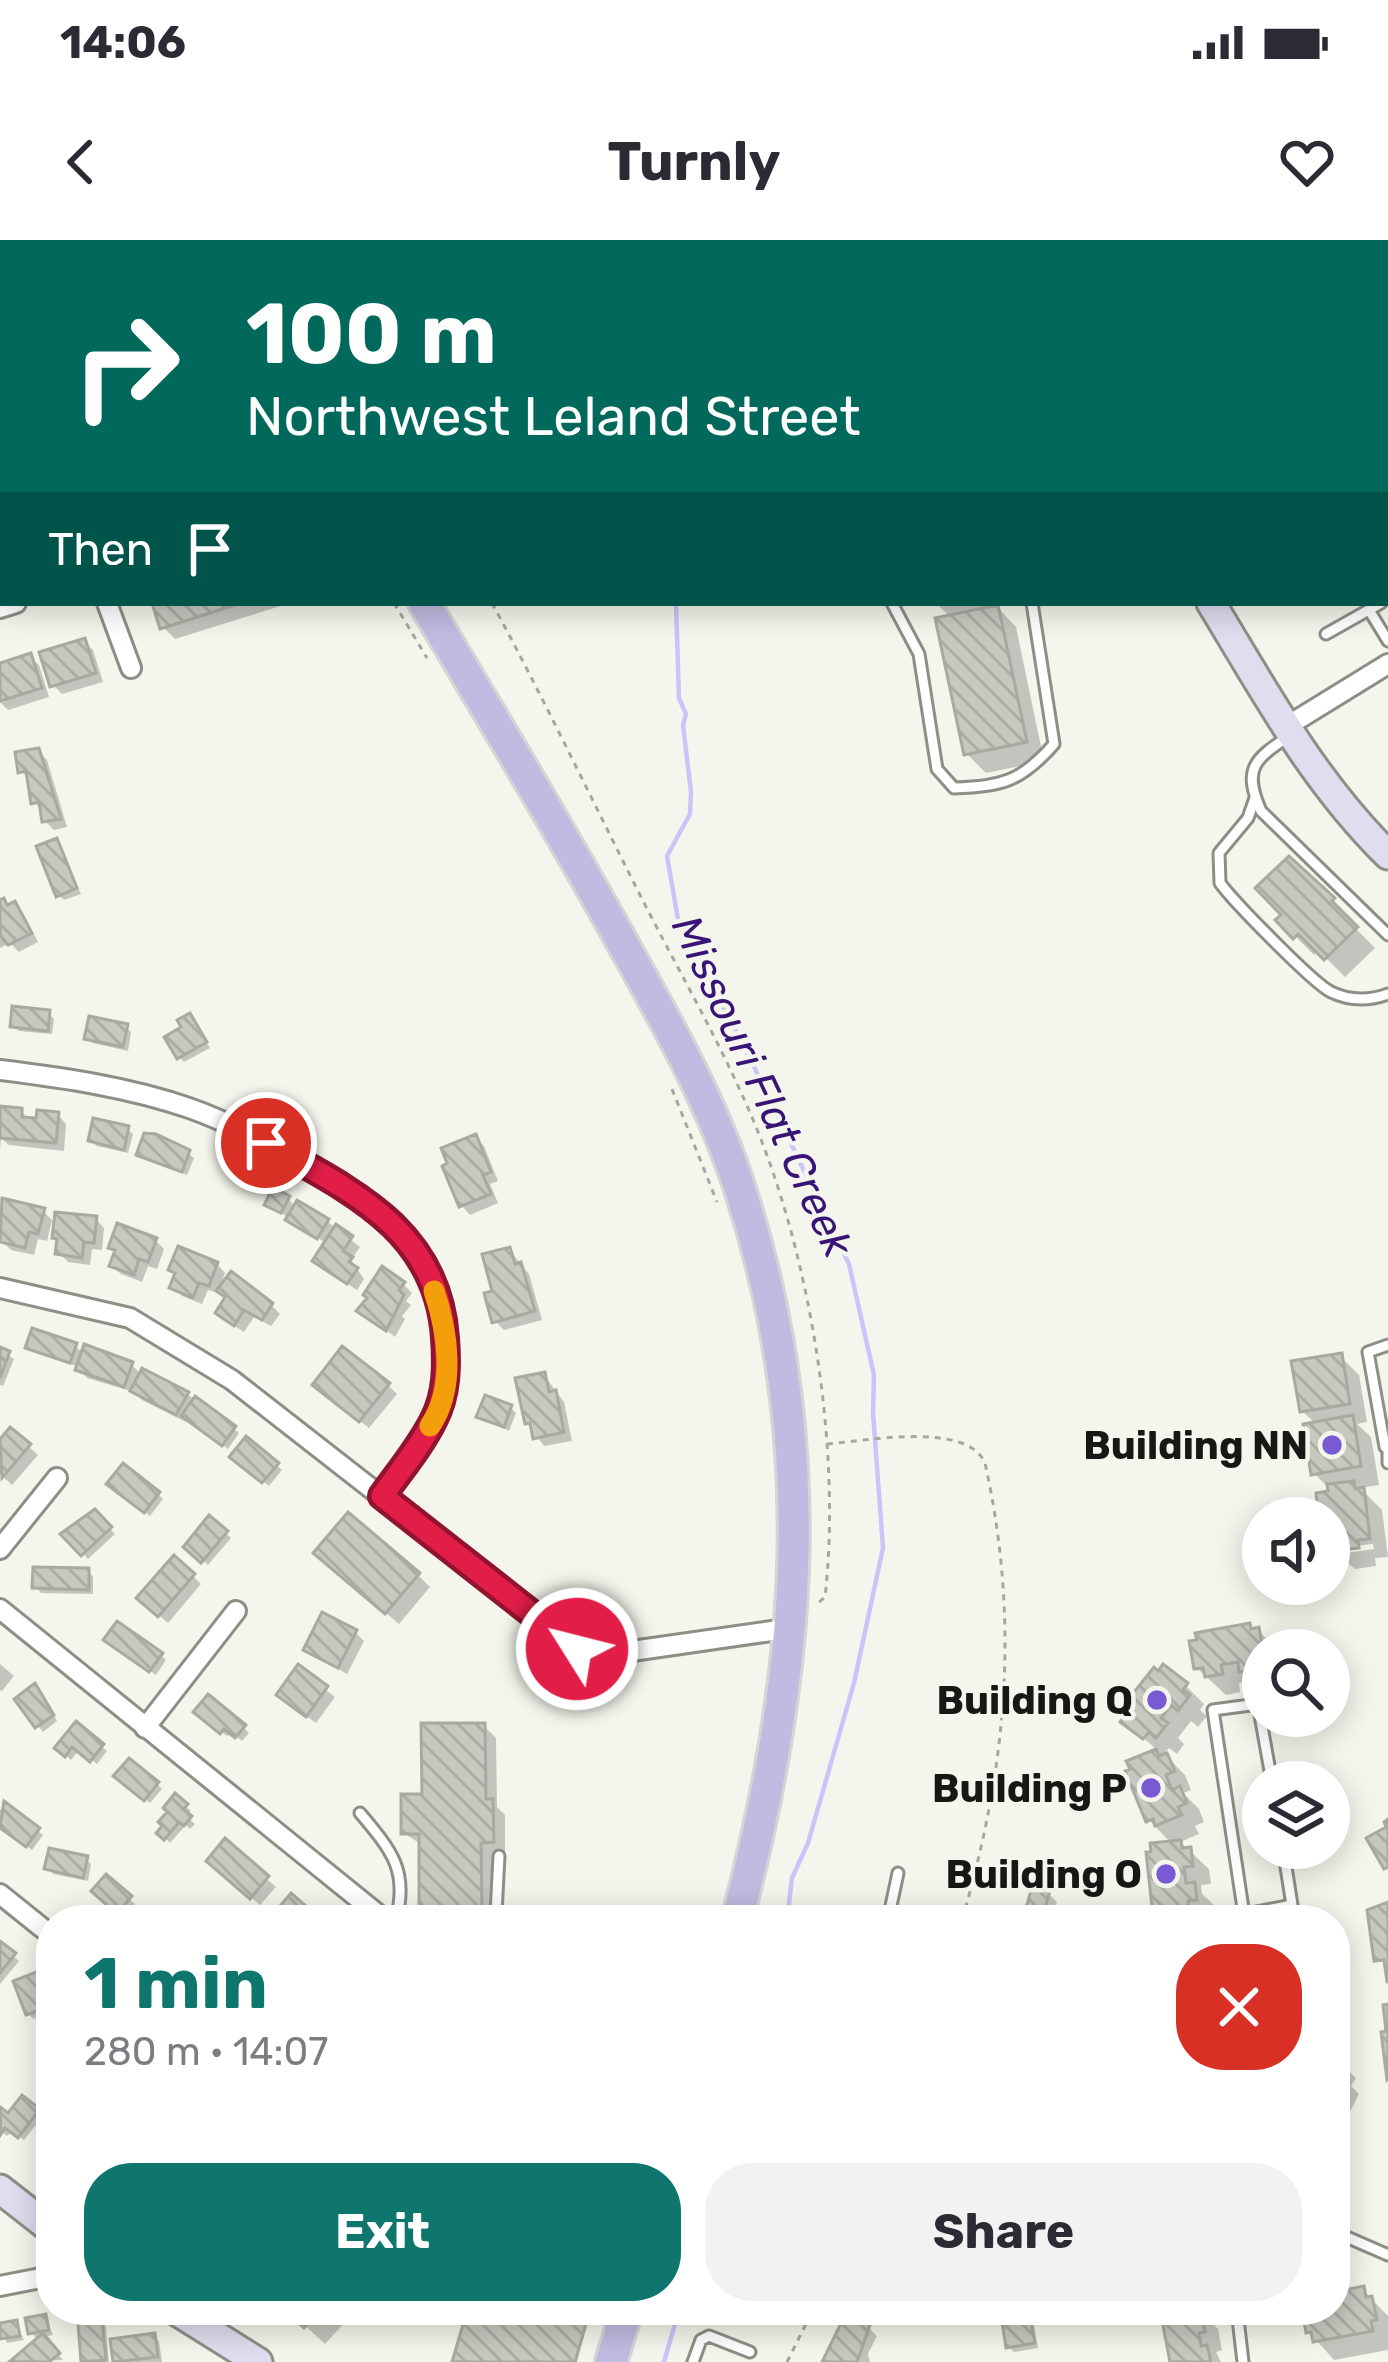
<!DOCTYPE html>
<meta charset="utf-8">
<style>
:root{--surface:#fff;--page:#f2f2f3;--text:#2b2b33;--muted:#7c7c81;--accent:#0f766e}
body{margin:0;font-family:Rubik,sans-serif;background:var(--page);color:var(--text);height:100vh;display:flex;flex-direction:column;font-size:45px;white-space:nowrap}
*{box-sizing:border-box;margin:0}
p{font-size:39px;color:var(--muted)}
.icon{flex:none;width:66px;height:66px;fill:none;stroke:currentColor;stroke-width:2;stroke-linecap:round;stroke-linejoin:round}
.map{position:relative;flex:1;overflow:hidden}
.details{position:absolute;left:36px;top:1665px;width:1314px;height:420px;display:flex;flex-direction:column;background:var(--surface);border-radius:48px;box-shadow:0 6px 30px #0003}
.details>*{flex:none}
.hud{position:absolute;left:0px;top:0px;width:1389px;height:366px;box-shadow:0 6px 30px #0003;background:#00695c;color:#fff;overflow:hidden}
.fabs{position:absolute;left:1242px;top:1257px;display:grid;gap:24px}
.fabs a{display:grid;place-items:center;width:108px;height:108px;border-radius:50%;background:var(--surface);box-shadow:0 6px 30px #0003;font-size:60px}
.pin{position:absolute;display:grid;place-items:center;width:102px;height:102px;color:#fff;margin:-51px;border:6px solid #fff;border-radius:50%;box-shadow:0 3px 12px #0007}
.me{position:absolute;width:132px;margin:-66px;rotate:306deg;stroke-linejoin:round;filter:drop-shadow(0 0 9px #0008)}
.turn{display:flex;align-items:center;gap:42px;height:252px;padding:0 48px;font-size:54px}
.turn .icon{width:156px;height:156px;stroke-width:2.5}
.turn b{display:block;font-size:84px;line-height:102px}
.then{display:flex;align-items:center;height:114px;padding:0 48px;background:#0003;gap:24px;font-size:45px}
.round{display:grid;place-items:center;flex:none;width:126px;height:126px;border-radius:48px;background:var(--page)}
.overview{display:flex;align-items:center;justify-content:space-between;height:204px;padding:0 48px}
h1{font-size:72px;font-weight:700;line-height:90px;color:var(--accent)}
.action{display:flex;gap:24px;margin-top:auto;padding:24px 48px}
.action a{flex:1;height:138px;border-radius:48px;background:var(--accent);color:#fff;font-size:48px;font-weight:700;line-height:138px;text-align:center}
.action a+a{background:var(--page);color:var(--text)}
.status{display:flex;justify-content:space-between;align-items:center;height:84px;padding:0 60px;background:var(--surface);direction:ltr}
.status svg{height:33px;fill:currentColor}
header{display:flex;justify-content:space-between;align-items:center;height:156px;padding:0 48px;background:var(--surface);font-size:54px;font-weight:700}
.map>svg:first-child{display:block}
</style>
<div class="status"><b>14:06</b><svg viewBox="0 0 49 12"><path d="M0 12V9h3v3zM5 12V6h3v6zM10 12V3h3v9zM15 12V0h3v12zM26 1h20v11H26zM47 4h2v5h-2z"/></svg></div>
<header><svg class="icon" aria-label="back" viewBox="0 0 24 24"><path d="M15 5l-7 7 7 7"/></svg>Turnly<svg class="icon" aria-label="heart" viewBox="0 0 24 24"><path d="M12 20l-8-8c-3-5 5-10 8-4 3-6 11-1 8 4z"/></svg></header>
<div class="map">
<svg width="1388" height="2122" viewBox="0 0 1388 2122">
<defs>
<pattern id="building-back-hatch" width="6" height="6" patternUnits="userSpaceOnUse" patternTransform="scale(3)"><rect width="6" height="6" fill="#c7c9c1"/><path d="M-1 5l2 2M0 0l6 6M5-1l2 2" fill="none" stroke="#aaaca5"/></pattern>
</defs>
<rect width="100%" height="100%" fill="#f4f6ed"/>
<path fill="#0003" fill-rule="evenodd" d="M719 0H761L762 3H721Z
M3 159V193L0 194V160Z
M155 363H290L175 399 163 387Z
M936 363H998L1000 370 1016 387 1044 521 986 533 967 514 951 378Z
M84 401 93 410 103 442 62 454 53 445Z
M30 417 39 425 49 457 8 470 0 462V426Z
M38 511 47 520 67 587 54 590 45 581 43 571 34 562 30 540 21 531Z
M57 601 81 654 64 660 59 655Z
M1289 620 1351 679 1349 682 1375 708 1345 737 1319 711 1314 715 1280 681 1285 675Z
M0 662 7 668 14 664 23 673 38 702 19 712 10 703 0 708Z
M48 773 54 779 52 794 19 791 13 786Z
M195 782 210 808 184 822 179 817Z
M126 787 131 792 128 811 93 803 87 798Z
M21 871 31 881 58 875 66 884 64 911 9 905 1 898 0 911V882Z
M127 889 133 894 128 913 97 906 91 901Z
M475 897 484 906 498 941 490 944 498 963 470 975 462 966Z
M188 913 194 918 187 935 139 914Z
M288 959 296 967 327 981 360 1007 351 1020 364 1039 357 1050 325 1029 327 1004 268 964Z
M43 971 52 980 47 1001 38 999 34 1015 11 1010 2 1001 5 988 0 983V974Z
M96 979 104 988 102 1010 92 1009 90 1025 68 1022 59 1013 60 1002 55 997Z
M156 1001 164 1009 157 1029 148 1026 142 1042 121 1034 112 1026 117 1012 111 1007Z
M509 1010 529 1034 542 1080 504 1090 495 1081V1053Z
M217 1024 225 1033 220 1046 271 1065 280 1074 271 1086 254 1077 244 1092 227 1081 228 1058 219 1050 218 1053 208 1050 202 1064 182 1056 173 1047 178 1036Z
M403 1044 412 1053 406 1061 411 1065 402 1076 405 1079 395 1097 360 1071Z
M75 1106 84 1114 132 1125 142 1135 187 1154 239 1193 228 1209 187 1179 186 1182 142 1160 134 1152 87 1138 78 1127 29 1107Z
M0 1110 14 1119 3 1146 0 1145Z
M1340 1116 1359 1135 1367 1182 1357 1184 1371 1197 1379 1245 1360 1248 1382 1270 1388 1317 1375 1318 1376 1326 1355 1329 1329 1307V1278H1322L1334 1254 1314 1233 1316 1184 1302 1171ZM1373 1304 1374 1309 1339 1314V1308Z
M544 1135 564 1162 572 1201 544 1206 527 1183Z
M388 1145 397 1154 369 1188 324 1153Z
M511 1168 516 1173 509 1191 480 1176Z
M11 1191 38 1215 12 1245 0 1234V1203Z
M247 1200 282 1230 269 1246 239 1221Z
M116 1249 158 1254 163 1259 150 1276Z
M94 1273 115 1294 88 1319 65 1294Z
M210 1279 231 1298 208 1325 187 1307Z
M329 1325 418 1335 430 1347 399 1384Z
M88 1331 93 1337V1354L41 1353 36 1347Z
M193 1336 201 1344 168 1383 149 1367Z
M1249 1387 1258 1390 1277 1410H1263V1449L1252 1441 1239 1443 1240 1452 1226 1455 1197 1428Z
M355 1392 364 1401 347 1434 307 1410Z
M112 1405 161 1415 166 1420 156 1435Z
M0 1424 14 1436 2 1451 0 1450Z
M298 1429 335 1457 316 1483 288 1463Z
M1186 1446 1204 1464 1200 1470 1207 1476 1198 1487 1191 1481 1178 1498 1184 1504 1177 1514 1169 1508 1164 1514 1185 1535 1191 1550 1183 1553 1199 1569 1204 1582 1195 1586 1199 1594 1180 1602 1209 1629 1211 1644 1201 1645 1202 1654 1213 1664 1214 1678 1205 1680H1169L1155 1666 1172 1604 1149 1580 1130 1523 1158 1511 1125 1481Z
M40 1452 57 1481 43 1492 18 1460Z
M202 1477 244 1488 249 1493 242 1501 231 1492 227 1496Z
M76 1486 107 1511 97 1524 79 1510 71 1520 58 1508Z
M484 1486 496 1498 497 1567 505 1575V1614H492L493 1680H434L422 1668V1605L404 1593 425 1557Z
M123 1541 157 1544 162 1549 150 1563Z
M176 1557 191 1571 186 1576 195 1584 190 1589 186 1585 170 1603 160 1593Z
M4 1565 43 1595 32 1610 0 1586V1570Z
M225 1603 276 1647 260 1665 218 1630Z
M86 1619 91 1624 88 1641 53 1634 48 1628Z
M106 1638 135 1664 124 1677 95 1651Z
M1048 1653 1057 1662 1052 1680H1024Z
M291 1657 309 1673 303 1680H272Z
M0 1705 19 1721 0 1744Z
M38 1734 43 1739 51 1772 33 1779 28 1773Z
M1335 1818 1356 1838 1351 1846 1359 1854 1339 1893 1335 1891Z
M0 1871 9 1877 38 1871 43 1876 24 1900 12 1891 7 1896 0 1891Z
M1363 2050 1388 2076V2110L1334 2120 1309 2092 1305 2070H1335V2055Z
M288 2070H356L325 2104Z
M567 2070H591L577 2122H456L523 2082 550 2079Z
M1163 2070H1199L1218 2089 1222 2110 1216 2112 1221 2122H1173Z
M100 2072 105 2077 109 2122H85Z
M45 2077 53 2095 43 2097 63 2120 13 2122 39 2101 31 2093Z
M1029 2080 1034 2085 1038 2108 1014 2112 1009 2107Z
M16 2083 24 2100 7 2103 0 2086Z
M868 2087 877 2096 868 2114 870 2122H825Z
M154 2096 159 2101 162 2122H116L113 2101Z"/>
<g fill="none" stroke-linecap="round" stroke-linejoin="round">
<path stroke="#cbc4f8" stroke-width="4.5" d="M412 0 413 3
M676 363 679 458 686 474 683 485 691 552 690 574 667 616 679 685 743 804 849 1024 874 1135 873 1172 883 1308 854 1443 808 1603 792 1638 787 1680
M664 2122 679 2070"/>
</g>
<path fill="url(#building-back-hatch)" stroke="#a8aaa2" stroke-width="3" d="M797 0H843L844 3H798Z
M152 363H241L160 389Z
M998 365 1027 502 964 515 935 378Z
M85 398 96 433 50 447 39 412Z
M31 413 42 448 0 461V423Z
M39 508 61 579 42 582 39 562 31 564 26 531 18 533 15 512Z
M57 598 77 648 56 657 36 606Z
M1289 616 1335 658 1332 661 1358 687 1324 720 1298 694 1293 699 1275 680 1281 675 1255 648Z
M4 658 7 665 15 661 32 693 8 705 0 695V660Z
M12 766 50 770 48 791 10 787Z
M190 773 207 802 177 819 164 797 181 787 177 780Z
M89 776 128 784 123 807 84 799Z
M0 866 22 868V877L36 878 37 870 59 872 56 903 0 898Z
M93 878 129 886 124 910 88 901Z
M144 893 156 894 190 910 182 932 136 915Z
M476 894 491 932 483 935 491 954 459 967 442 926 447 923 441 908Z
M273 947 290 956 281 973 264 965Z
M2 958 45 968 38 994 29 992 25 1008 0 1002Z
M297 960 329 979 317 999 285 980Z
M55 972 97 976 94 1003 84 1002 82 1018 55 1014 57 999 52 998Z
M117 983 157 998 148 1022 139 1019 134 1035 109 1026 115 1010 108 1008Z
M336 984 353 996 343 1011 353 1017 349 1022 358 1028 347 1044 312 1021Z
M178 1006 218 1022 209 1046 199 1043 193 1058 169 1048 175 1033 168 1030Z
M510 1007 515 1024 521 1022 535 1071 492 1083 484 1053 492 1051 482 1014Z
M382 1026 405 1042 399 1050 404 1055 386 1091 356 1071 367 1058 363 1055Z
M231 1031 273 1063 262 1080 244 1070 234 1086 215 1073 225 1057 216 1051Z
M32 1088 77 1103 70 1123 25 1108Z
M84 1104 133 1122 124 1147 75 1130Z
M342 1106 390 1143 359 1182 312 1145Z
M0 1107 10 1111 0 1138Z
M1342 1113 1350 1164 1300 1172 1291 1121Z
M142 1128 189 1152 176 1175 130 1151Z
M545 1132 549 1152 556 1150 564 1192 533 1199 530 1183 525 1184 515 1138Z
M485 1155 512 1165 504 1187 476 1177Z
M195 1156 236 1186 222 1206 181 1176Z
M1353 1175 1361 1226 1311 1235 1303 1184Z
M10 1187 31 1204 2 1238 0 1199Z
M246 1196 279 1223 262 1243 229 1217Z
M123 1223 160 1252 144 1273 106 1244Z
M1354 1241 1355 1249 1364 1247 1370 1299 1358 1300 1359 1308 1333 1311V1304L1329 1305V1278H1319L1316 1253 1328 1251 1327 1244Z
M95 1269 112 1287 81 1316 60 1294Z
M348 1272 420 1333 385 1374 313 1313Z
M209 1275 228 1291 201 1323 183 1307Z
M174 1315 195 1334 158 1377 136 1358Z
M33 1327 89 1328V1350L32 1348Z
M322 1372 357 1390 338 1428 303 1410Z
M117 1381 163 1413 149 1432 103 1400Z
M1250 1383 1251 1389 1259 1387 1263 1410V1418L1257 1419 1258 1429 1239 1432 1238 1422 1221 1425 1223 1434 1205 1437 1203 1428 1194 1429 1189 1401 1197 1400 1195 1393Z
M298 1424 328 1446 306 1477 276 1455Z
M1163 1424 1188 1443 1183 1450 1190 1455 1178 1471 1171 1465 1161 1478 1168 1483 1156 1498 1149 1492 1143 1499 1120 1482 1125 1476 1119 1471 1154 1427 1158 1431Z
M35 1443 54 1475 35 1488 14 1459Z
M208 1454 246 1485 235 1498 224 1489 220 1494 193 1472Z
M76 1481 104 1504 90 1522 72 1507 65 1517 54 1508Z
M421 1483H485L486 1559H493L494 1602 481 1603 482 1669 419 1670V1594H401V1554H422Z
M1156 1509 1159 1516 1167 1513 1175 1531 1166 1535 1172 1550 1180 1546 1187 1563 1178 1567 1182 1575 1155 1586 1153 1579 1146 1582 1125 1531 1130 1529 1126 1521Z
M129 1518 159 1542 144 1561 113 1536Z
M175 1553 188 1564 183 1569 192 1576 184 1586 179 1582 164 1600 156 1593 162 1586 158 1582 167 1572 163 1568Z
M4 1561 40 1588 26 1607 0 1588Z
M1388 1579V1627L1384 1629 1366 1598 1386 1587 1384 1582Z
M225 1598 269 1636 250 1659 206 1621Z
M1181 1600 1182 1608 1191 1607 1193 1626 1184 1627 1186 1643 1195 1642 1197 1660 1188 1661 1189 1671 1160 1674 1159 1667H1152L1146 1612H1151L1150 1603Z
M49 1608 88 1616 83 1638 44 1629Z
M106 1634 132 1656 117 1674 91 1651Z
M1032 1646 1050 1650 1043 1676 1056 1680H1023Z
M291 1653 306 1666 293 1680H268Z
M1388 1662V1742H1387L1384 1720 1374 1721 1367 1670Z
M0 1701 16 1713 0 1733Z
M39 1731 48 1767 26 1775 13 1741Z
M1388 1764V1839L1387 1840 1381 1792 1386 1791 1383 1765Z
M22 1855 40 1869 18 1898 5 1888 1 1894 0 1867 8 1873Z
M51 1898V1924L38 1914Z
M1364 2046 1366 2057 1372 2056 1377 2080 1371 2081 1373 2091 1313 2102 1311 2092 1306 2093 1302 2070H1335V2052Z
M101 2070 106 2120 81 2122 77 2071Z
M284 2070H321L304 2088Z
M523 2070 547 2075 549 2070H590L575 2122H452L467 2071H491L521 2079Z
M1160 2070H1201L1205 2092 1199 2093 1201 2106 1207 2105 1211 2122H1170Z
M846 2073 870 2085 857 2122H822Z
M46 2074 49 2090 28 2094 25 2078Z
M1030 2077 1035 2103 1006 2108 1002 2082Z
M17 2080 20 2096 0 2099V2083Z
M43 2093 60 2113 49 2122H9Z
M155 2093 158 2117 113 2122 110 2099Z"/>
<g fill="none" stroke-linecap="round" stroke-linejoin="round">
<g stroke="#8d8f87" stroke-width="15">
<path id="lane" d="M669 0V3
M872 0 873 3
M1316 0 1318 3
M1386 117 1388 121
M892 363 919 414 937 529 954 548C1002 546 1021 542 1054 504L1032 363
M1369 370 1388 401
M1326 394 1381 363
M1289 496C1255 519 1242 528 1261 571L1388 695
M1255 558 1248 578 1219 613 1220 643C1234 662 1313 743 1331 752 1350 761 1369 761 1388 754
M1388 1206V1223
M1385 1207 1368 1112 1388 1105
M360 1573C391 1610 409 1630 396 1680
M1244 1675 1213 1470 1258 1464 1272 1542
M492 1680 496 1674 499 1616
M888 1680 898 1633
M1234 1680 1236 1676 1292 1665 1283 1608
M1335 1992 1388 2015
M1237 2070 1243 2122
M693 2122 701 2100 709 2096 750 2112"/>
</g>
<g stroke="#8d8f87" stroke-width="24">
<path id="street" d="M60 0 61 3
M1362 3 1367 0
M107 363 131 428
M0 368 16 363
M1284 488 1388 424
M0 830C64 838 128 847 189 868 229 882 267 903 304 924 335 942 371 959 396 984 444 1033 457 1110 437 1172 428 1201 399 1231 382 1257
M0 1048 130 1078 232 1140 577 1409 611 1414 792 1388
M0 1309 57 1238
M0 1369 385 1680
M145 1488 236 1371
M0 1654 51 1695
M0 2046 51 2036"/>
</g>
<g stroke="#8d8f87" stroke-width="33">
<path id="secondary" d="M990 0 992 3
M0 117 3 116
M1211 363C1266 453 1312 540 1388 615
M0 1949 51 1989
M175 2070 258 2122"/>
</g>
<g stroke="#d5d5d5" stroke-width="36">
<path id="primary" d="M261 0 262 3
M424 363C489 472 555 581 617 693 662 774 710 857 739 946 821 1197 803 1428 737 1680
M611 2122 627 2070"/>
</g>
<path stroke="#a6a7a0" stroke-width="3" stroke-dasharray="6 6" stroke-linecap="butt" d="M234 0V3
M1017 0 1019 3
M311 3 312 0
M394 363 427 418
M492 363C544 459 591 558 640 655 677 728 719 800 751 875 810 1012 842 1208 825 1357L816 1365
M672 849 717 962
M827 1204C865 1201 967 1181 985 1223 1020 1380 1007 1527 962 1680
M787 2122 813 2070"/>
<use href="#lane" stroke="#fff" stroke-width="9"/>
<use href="#street" stroke="#fff" stroke-width="18"/>
<use href="#secondary" stroke="#e0ddef" stroke-width="27"/>
<use href="#primary" stroke="#c0bbe0" stroke-width="30"/>
</g>
<g fill="none" stroke-linecap="round" stroke-linejoin="round">
<g stroke="#92132f" stroke-width="30">
<path id="route" d="M266 903C349 950 438 989 445 1098 447 1125 447 1154 434 1179 421 1206 399 1232 382 1256L577 1409"/>
</g>
<use href="#route" stroke="#e11d48" stroke-width="21"/>
<path stroke="#f59e0b" stroke-width="21" d="M430 1186C456 1148 448 1092 434 1051"/>
</g>
<g fill="#785ad4" stroke="#f4f6ed" stroke-width="4.5">
<circle cx="1332" cy="1205" r="12"/>
<circle cx="1157" cy="1460" r="12"/>
<circle cx="1151" cy="1548" r="12"/>
<circle cx="1166" cy="1634" r="12"/>
</g>
<g text-anchor="middle" stroke-width="9" stroke-linejoin="round" paint-order="stroke">
<g font-size="39" font-weight="bold" fill="#171715" stroke="#f4f6ed" text-anchor="end">
<text x="1308" y="1219">Building NN</text>
<text x="1133" y="1474">Building Q</text>
<text x="1127" y="1562">Building P</text>
<text x="1142" y="1648">Building O</text>
</g>
<g font-size="42" font-style="italic" fill="#371476" stroke="#f4f6ed">
<text transform="translate(763 846) rotate(65)" y="15">Missouri Flat Creek</text>
</g>
</g>
</svg>
<div class="fabs">
<a><svg class="icon" aria-label="sound" viewBox="0 0 24 24"><path d="M4 9h4l5-4v14l-5-4H4zM17 9q2 3 0 6"/></svg></a>
<a><svg class="icon" aria-label="search" viewBox="0 0 24 24"><circle cx="10" cy="10" r="6"/><path d="M15 15l6 6"/></svg></a>
<a><svg class="icon" aria-label="layers" viewBox="0 0 24 24"><path d="M12 4l9 5-9 5-9-5zM3 14l9 5 9-5"/></svg></a>
</div>
<div class="pin" style="left:266px;top:903px;background:#d93025"><svg class="icon" aria-label="arrive" viewBox="0 0 24 24"><path d="M6 21V4h12l-3 4 3 4H6"/></svg></div>
<svg class="me" style="left:577px;top:1409px" viewBox="-20 -20 40 40"><circle r="17" fill="#e11d48" stroke="#fff" stroke-width="3"/><path d="M0-11L8 9 0 5-8 9z" fill="#fff"/></svg>
<div class="hud">
<div class="turn"><svg class="icon" aria-label="right" viewBox="0 0 24 24"><path d="M7 20v-9h11M14 6l5 5-5 5"/></svg><div><b>100 m</b>Northwest Leland Street</div></div>
<div class="then">Then<svg class="icon" aria-label="arrive" viewBox="0 0 24 24"><path d="M6 21V4h12l-3 4 3 4H6"/></svg></div>
</div>
<section class="details">
<div class="overview"><div><h1>1 min</h1><p>280 m · 14:07</p></div><a class="round" style="background:#d93025;color:#fff"><svg class="icon" aria-label="close" viewBox="0 0 24 24"><path d="M6 6l12 12M18 6L6 18"/></svg></a></div>
<div class="action"><a>Exit</a><a>Share</a></div>
</section>
</div>
